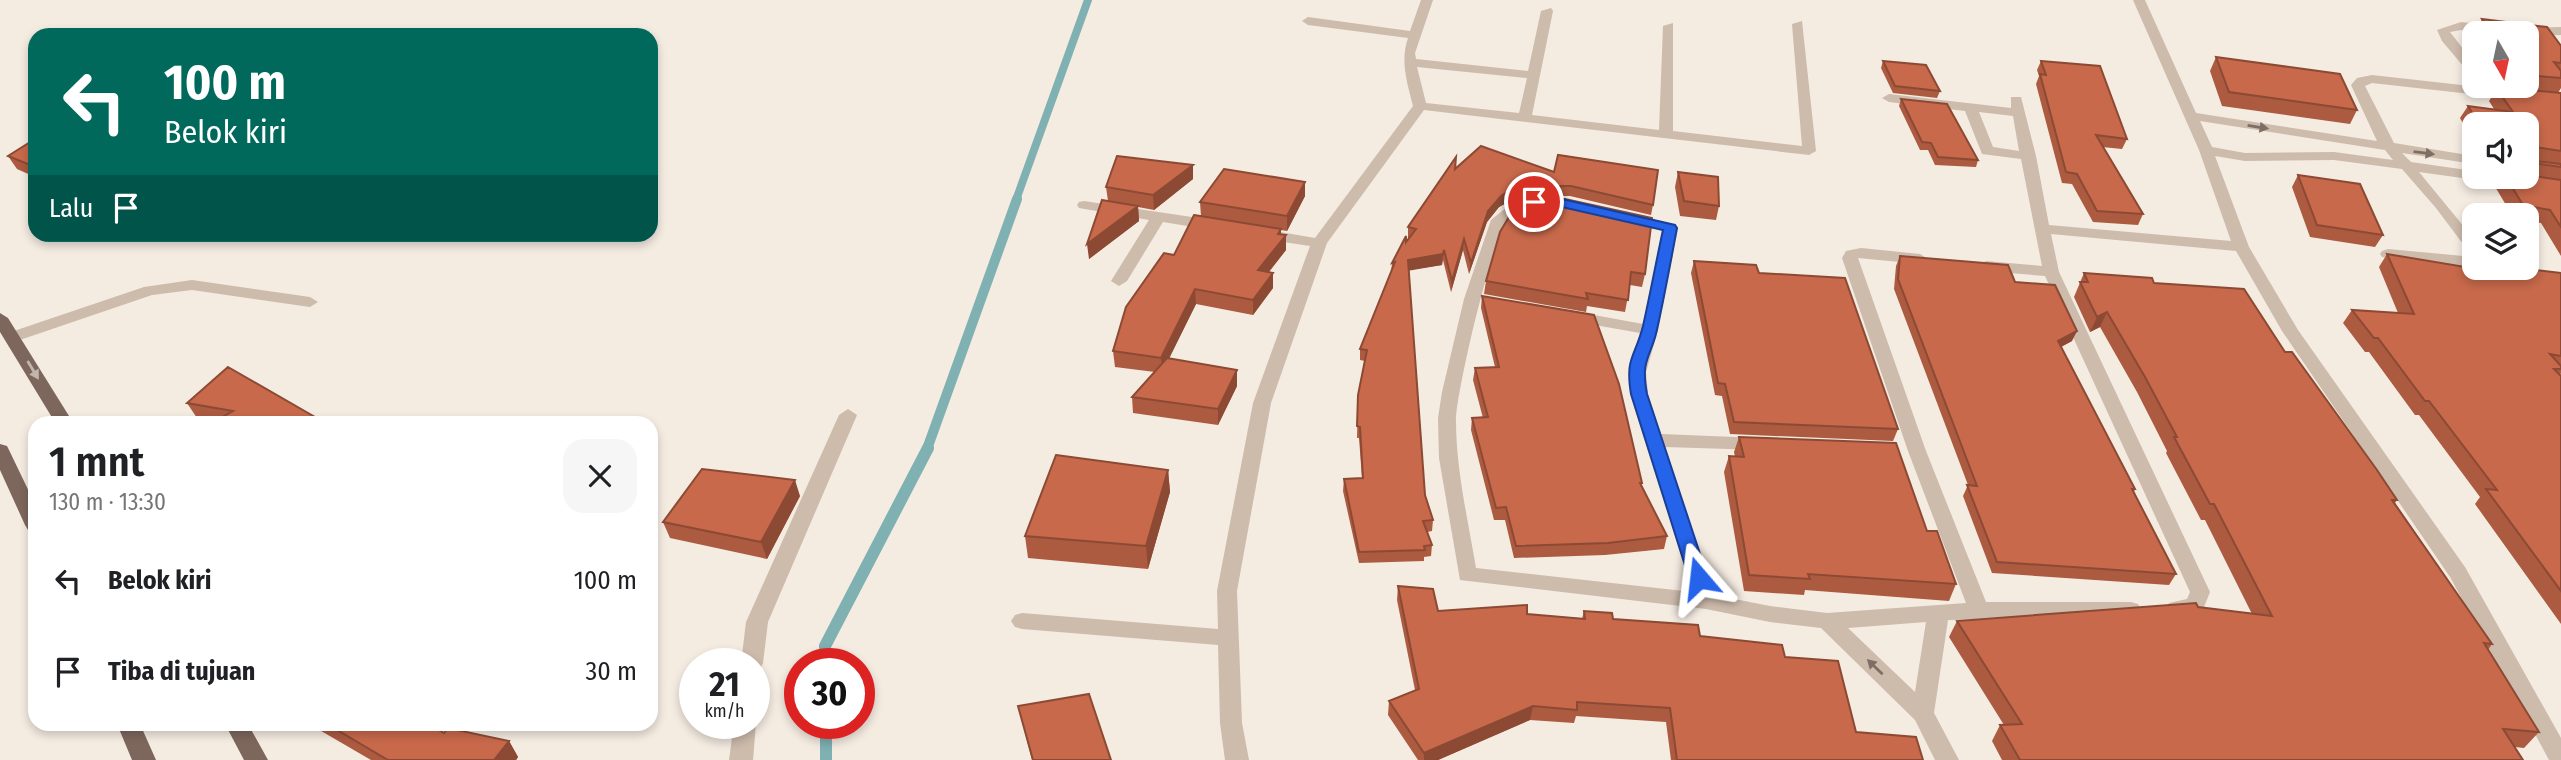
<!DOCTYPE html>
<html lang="id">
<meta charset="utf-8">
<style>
:root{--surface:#fff;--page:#f6f6f6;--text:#202124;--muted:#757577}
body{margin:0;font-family:"Fira Sans Condensed",sans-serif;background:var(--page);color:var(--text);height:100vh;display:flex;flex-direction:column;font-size:26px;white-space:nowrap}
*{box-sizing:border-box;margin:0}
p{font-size:23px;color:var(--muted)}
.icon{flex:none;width:38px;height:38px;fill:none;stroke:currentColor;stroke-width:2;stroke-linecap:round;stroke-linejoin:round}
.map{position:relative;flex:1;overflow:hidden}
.sheet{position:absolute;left:28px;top:416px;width:630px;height:315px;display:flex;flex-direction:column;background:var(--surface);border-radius:21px;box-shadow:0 4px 10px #0003}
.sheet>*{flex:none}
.hud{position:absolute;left:28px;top:28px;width:630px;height:214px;border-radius:21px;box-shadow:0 4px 10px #0003;background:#00695c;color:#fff;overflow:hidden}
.needle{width:46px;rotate:171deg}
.buttons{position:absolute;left:2462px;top:21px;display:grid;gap:14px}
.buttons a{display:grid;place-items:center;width:77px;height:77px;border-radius:14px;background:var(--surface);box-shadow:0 4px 10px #0003;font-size:35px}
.speed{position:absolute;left:679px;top:648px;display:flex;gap:14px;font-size:35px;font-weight:700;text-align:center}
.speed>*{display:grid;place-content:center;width:91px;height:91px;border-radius:50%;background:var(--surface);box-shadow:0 4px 10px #0003;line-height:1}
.speed small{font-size:18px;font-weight:400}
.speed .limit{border:10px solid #d22;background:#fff;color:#111}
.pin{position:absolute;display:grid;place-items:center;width:60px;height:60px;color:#fff;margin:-30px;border:4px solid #fff;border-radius:50%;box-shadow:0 2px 7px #0007}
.me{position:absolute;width:77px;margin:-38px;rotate:343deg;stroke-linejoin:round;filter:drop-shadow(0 0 5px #0008)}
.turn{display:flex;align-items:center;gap:24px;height:147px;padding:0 21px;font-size:32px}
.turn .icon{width:91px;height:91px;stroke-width:2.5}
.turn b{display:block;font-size:49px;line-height:60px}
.then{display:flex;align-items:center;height:66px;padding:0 21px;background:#0003;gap:14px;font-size:26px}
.round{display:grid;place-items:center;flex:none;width:74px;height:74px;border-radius:21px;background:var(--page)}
.head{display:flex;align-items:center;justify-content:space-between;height:119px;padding:0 21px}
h1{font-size:42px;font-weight:600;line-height:52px}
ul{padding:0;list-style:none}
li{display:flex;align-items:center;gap:21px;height:91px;padding:0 21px}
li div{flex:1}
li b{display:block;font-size:26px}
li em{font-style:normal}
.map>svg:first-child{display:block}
</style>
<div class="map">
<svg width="2561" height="760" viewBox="0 0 2561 760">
<rect width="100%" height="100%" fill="#f4ebe1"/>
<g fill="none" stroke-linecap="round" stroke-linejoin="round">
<path stroke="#7fb0b2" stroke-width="8" d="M1016 200 1088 0"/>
<path stroke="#7fb0b2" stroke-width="10" d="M927 449 1017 199"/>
<path stroke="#7fb0b2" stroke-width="12" d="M825 663V646L928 448
M826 723V760"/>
<path fill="#cdbbac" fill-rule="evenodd" d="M192 280 310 297 318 302 310 307 192 290 152 295 14 342 6 337 8 333 144 287Z"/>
<path fill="#cdbbac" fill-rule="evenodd" d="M1421 0H1433L1415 53 1416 59 1528 71 1541 11 1551 8 1553 11 1532 115 1659 130 1663 26 1673 23V131L1802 146 1792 24 1802 21 1816 151 1809 155 1424 110 1327 243 1271 403 1237 591 1242 723 1249 760H1225L1220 723 1218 645 1022 629 1015 627 1011 621 1015 615 1022 613 1218 629 1217 591 1253 403 1310 246 1263 239 1255 234 1263 229 1315 238 1413 106C1407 82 1400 61 1408 38L1308 25 1302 21 1308 17 1410 31ZM1417 67 1527 78 1519 113 1426 103Z
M2133 0H2145L2196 113 2377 141 2351 85 2357 78 2372 75 2561 96V104L2372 83 2365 86 2394 143 2474 156V164L2402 153 2411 162 2474 171V177H2512L2561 184V192L2419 172 2474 239V254L2469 252 2436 208 2402 169 2334 160 2245 161 2215 156 2249 247 2298 330 2465 567 2561 738V760H2549L2450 577 2282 331 2236 251 2051 234 2059 272 2210 592 2202 612 2176 617 2169 615 2166 609 2169 603 2187 599 2190 592 2045 276 1986 271 1978 266 1986 261 2042 266 2021 159 1982 154 1965 111 1889 102 1882 98 1889 94 2011 108V97H2021L2036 156 2049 225 2231 241 2199 150ZM1979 112 2013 116 2019 151 1993 147ZM2200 121 2385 150 2393 160 2334 152 2245 153 2212 147Z
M2461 22 2499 26 2505 30 2501 33 2461 30 2450 32 2474 63V74L2469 73 2442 41 2437 30Z
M2561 27V35L2527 36V33L2521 32 2527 28Z
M1541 198 1546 199 1548 202 1546 205C1532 209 1519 209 1508 221 1492 238 1456 393 1456 421 1456 470 1468 520 1476 568L1693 592 1630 394V364L1640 333 1572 321 1564 316 1572 311 1643 324 1662 231 1625 221 1622 218 1630 213 1675 225 1678 228 1658 330 1646 372 1648 394 1661 434 1760 438 1767 440 1769 444 1767 448 1760 450 1665 447 1714 595 1770 606 1827 613 1966 603 1908 451 1842 258 1846 251 1861 248 1920 254 1928 259 1920 264 1858 258 1926 451 1986 602H2131L2138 604 2141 610 2138 616 2131 618 1948 620 1934 713 1959 760H1935L1915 720 1821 628 1770 622 1706 609 1460 580 1439 458 1438 418 1442 392 1464 299 1491 220 1512 203ZM1926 622 1915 692 1848 628Z
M1084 201 1212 220 1220 225 1212 230 1163 222 1127 281 1119 286 1111 281 1149 220 1079 208 1077 205 1079 202Z
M2388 249 2474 257V267L2382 257 2380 254 2382 251Z
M848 409 857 415 768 622 763 663 760 669 754 671V663H741L746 622 839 415Z
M754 719 756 723 753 760H729L734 723H754Z"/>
<path fill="#7d675c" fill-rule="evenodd" d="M0 313 8 318 74 424H56L0 332Z
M0 444 7 446 9 450 35 504V532L28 530 25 525 0 470Z
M117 724H140L156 760H132Z
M225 724H248L268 760H244Z"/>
</g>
<path fill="#ac5a40" d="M2482 19 2547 27 2561 46V78L2546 77 2561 78V88L2558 93H2561V256L2541 223 2527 221V215H2512L2494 185 2500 177H2527V124H2474V143L2460 118 2468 106 2494 109 2489 101 2497 89 2527 93 2529 90 2512 88 2510 86H2527V33H2475Z
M2216 57 2357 110 2350 124 2222 106 2210 71Z
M1883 61 1940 91 1937 98 1893 93 1881 68Z
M2041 61 2127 139 2122 149 2102 147 2143 214 2138 225 2093 222 2072 184 2062 183 2036 84 2039 76 2037 70Z
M1901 99 1978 160 1976 167 1935 165 1928 150H1920L1899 106Z
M35 139V177L17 169 8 156Z
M1455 168 1554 172 1653 205 1651 215 1570 196H1527L1508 202 1499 207 1487 222 1469 274 1463 250 1451 292 1443 260 1442 265 1408 270 1425 495 1433 520 1432 531 1427 532 1432 545 1431 556 1424 557V561L1359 563 1343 491 1344 479 1362 478 1359 438H1357L1358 395 1365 361 1360 360V349L1391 273 1392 263 1409 238H1408V227Z
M1678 172 1719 206 1716 220 1680 216 1675 187Z
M2298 175 2383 235 2375 247 2310 237 2292 187Z
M1193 179 1154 210 1138 207 1139 221 1089 259 1108 201 1106 187Z
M1305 182V196L1287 231 1281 230V234L1286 250 1269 272 1273 288 1253 315 1196 304 1169 358 1237 386 1218 425 1133 413 1132 397 1155 372 1115 367 1113 351 1174 255 1201 216 1200 202Z
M1500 232 1645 274 1642 287 1630 285 1625 312 1587 306 1586 312 1484 294 1486 281Z
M2387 254 2493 271 2495 268H2520L2561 273V373L2560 375 2561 376V624L2475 504 2480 497 2419 415H2415L2369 352H2365L2343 323 2352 310 2398 313 2379 267Z
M1900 256 2015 282 2072 341 2061 347 2135 489 2134 492 2176 574 2169 585 1992 573 1963 496 1968 485 1894 289 1896 266Z
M1694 261 1759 273 1898 429 1893 441 1730 434 1722 396 1715 395 1691 273Z
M2084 273 2154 283 2285 352 2397 500 2395 503 2492 644 2488 650 2539 732 2524 748 2515 747 2523 760H2002L1992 741 2000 725H2004L1949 637 1957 621 2198 607 2252 614 2205 520H2201L2166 453 2167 451 2137 392 2100 327 2090 332 2074 297Z
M1482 296 1642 483 1641 486 1667 536 1664 549 1605 555 1514 558 1505 520H1494L1471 430 1472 418H1483L1473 380 1475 368 1495 367 1481 308Z
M187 403 327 424 214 421 197 418Z
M1739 437 1927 531 1956 584 1949 601 1805 590 1804 595 1744 591 1724 472 1729 456 1735 457 1734 452Z
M1168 470 1170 492 1148 569 1028 558 1025 536Z
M800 496 767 559 670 538 663 522Z
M1398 586 1438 611 1527 614 1582 619 1584 611 1613 619 1700 636 1785 657 1856 732 1923 760H1671L1666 722 1576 716 1574 723 1530 720 1438 760H1418L1388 715 1389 701 1415 690 1397 600Z
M1018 706 1111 760H1032Z
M314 724H429L444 733 509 741 518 757 516 760H371L316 728Z"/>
<path fill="#8c4a34" d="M1193 165V179L1154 210 1153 195Z
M1305 182V196L1287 231V216Z
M1528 186 1527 196 1508 202 1499 207 1487 222 1469 274 1471 263 1488 211 1501 196 1509 191Z
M1138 206 1139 221 1089 259 1087 244Z
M1281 229V242L1286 235V250L1258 285V270Z
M1464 239 1463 250 1451 292 1452 281Z
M1443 254 1442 265 1407 271 1408 260Z
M1273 273V288L1253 315V300Z
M1195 289 1196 304 1162 373 1161 358Z
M2107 312 2100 327 2090 332 2097 317Z
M2077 331 2072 341 2053 351 2058 341Z
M1237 370V386L1218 425V409Z
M1168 470 1170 492 1148 569 1146 546Z
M795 480 800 496 767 559 761 542Z
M1533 706 1530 720 1438 760H1424V753Z
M509 741 518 757 516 760H494Z"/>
<path fill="#c8694b" stroke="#8c4a34" stroke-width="2" d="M2482 19 2547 27 2561 46V63L2554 62 2561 71V78L2527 75V33H2492Z
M2216 57 2340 74 2357 110 2229 92Z
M1883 61 1926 65 1940 91 1895 86Z
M2041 61 2100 66 2127 139 2096 135 2143 214 2097 211 2077 174 2066 172 2040 74 2046 75Z
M2497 89 2532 94 2529 90 2561 93V151L2536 147 2533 150V158L2535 161 2561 164V167L2527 162V124H2479L2468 106 2513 112Z
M1901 99 1947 104 1978 160 1938 157 1931 143 1922 142Z
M35 139V167L8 156Z
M1481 146 1554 172 1558 155 1658 170 1653 205 1571 186H1528L1509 191 1501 196 1488 211 1471 263 1464 239 1452 281 1444 250 1443 254 1408 260 1425 495 1433 520 1423 521 1432 545 1424 546 1425 550 1359 552 1344 479 1363 478 1360 427 1357 426 1358 395 1367 350 1360 349 1395 262 1392 263 1406 236V242L1416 229 1408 227 1456 157 1455 169Z
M1117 156 1193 165 1153 195 1106 187Z
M1224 169 1305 182 1287 216 1200 202Z
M1678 172 1718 177 1719 206 1684 201Z
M2298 175 2360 184 2383 235 2317 225Z
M2527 175 2561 180V227L2550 210 2523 205 2506 177H2527Z
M1532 198 1565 199 1652 218 1645 274 1631 272 1628 300 1586 293 1588 299 1486 281 1500 232 1513 210 1521 202Z
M1102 200 1138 206 1087 244Z
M1194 215 1281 229 1278 234 1286 235 1258 270 1273 273 1253 300 1195 289 1161 358 1113 351 1126 307 1164 253 1174 255Z
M2387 254 2501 273 2499 268H2520L2561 273V356L2550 354 2561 366V369H2554L2561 376V591L2486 489 2497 490 2429 401H2425L2378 338H2374L2352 310 2414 314Z
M1900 256 2008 265 2015 282 2055 285 2077 331 2058 341 2135 489H2132L2176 574 1997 562 1967 485 1977 486 1898 279Z
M1694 261 1756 265 1759 273 1845 278 1898 429 1734 422 1725 384 1718 383Z
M2084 273 2152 278 2154 283 2244 289 2285 352H2292L2377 470 2397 500H2392L2492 644 2484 643 2539 732 2503 729 2523 760H2020L2000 725 2022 724 1957 621 2196 603 2198 607 2272 616 2214 504H2210L2174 437H2177L2145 377 2107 312 2097 317 2080 282H2088Z
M1482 296 1594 315 1619 384 1642 483H1640L1667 536 1608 543 1516 546 1506 507 1496 508 1472 418 1488 417 1475 368 1499 367Z
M1167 358 1237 370 1218 409 1132 397Z
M228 367 327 424H210L233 411 187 403Z
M1739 437 1896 443 1927 531H1937L1956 584 1808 574 1810 579 1749 575 1729 456 1744 457Z
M1056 455 1168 470 1146 546 1025 536Z
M702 469 795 480 761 542 663 522Z
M1398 586 1433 589 1438 611 1527 605V614L1585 619 1584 611 1612 613 1613 619 1698 625 1700 636 1782 645 1785 657 1838 661 1856 732 1916 737 1923 760H1677L1670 708 1577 702V710L1533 706 1424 753 1389 701 1419 689Z
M1089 694 1111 760H1033L1018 706Z
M327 724H429L444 733 448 728 509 741 494 760H388Z"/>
<defs><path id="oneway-solid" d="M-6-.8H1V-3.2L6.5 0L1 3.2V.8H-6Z" transform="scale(1.75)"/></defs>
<g fill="#7d6f65">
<use href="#oneway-solid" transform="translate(2258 127) rotate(9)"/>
<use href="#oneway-solid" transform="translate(2424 153) rotate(7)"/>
<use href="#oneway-solid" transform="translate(1875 667) rotate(-136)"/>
</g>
<use fill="#c2b5ac" href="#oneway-solid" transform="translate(33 370) rotate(59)"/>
<path fill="#2563eb" stroke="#184099" stroke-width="2" d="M1534 198 1562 199 1675 225 1677 228C1671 260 1665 293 1658 325 1652 358 1640 356 1647 394L1708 578 1705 583H1692L1689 578 1631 394C1625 357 1635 358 1643 326 1650 295 1656 262 1663 230L1562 207 1529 205 1527 202Z"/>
</svg>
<div class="buttons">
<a><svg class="needle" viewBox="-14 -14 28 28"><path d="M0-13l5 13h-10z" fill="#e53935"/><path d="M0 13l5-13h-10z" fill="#757577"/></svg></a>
<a><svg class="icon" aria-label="sound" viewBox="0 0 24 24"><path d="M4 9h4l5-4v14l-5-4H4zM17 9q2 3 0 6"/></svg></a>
<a><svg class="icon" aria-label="layers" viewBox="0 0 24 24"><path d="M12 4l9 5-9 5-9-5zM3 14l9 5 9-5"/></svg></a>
</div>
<div class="speed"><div>21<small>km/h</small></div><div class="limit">30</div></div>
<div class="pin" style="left:1534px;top:202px;background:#d93025"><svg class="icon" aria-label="arrive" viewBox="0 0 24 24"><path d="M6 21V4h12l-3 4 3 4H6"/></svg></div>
<svg class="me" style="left:1699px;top:578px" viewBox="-20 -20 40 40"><path d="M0-17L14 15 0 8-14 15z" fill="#2563eb" stroke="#fff" stroke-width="4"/></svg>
<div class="hud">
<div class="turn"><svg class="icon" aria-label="left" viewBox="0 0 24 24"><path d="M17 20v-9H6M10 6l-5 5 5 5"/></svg><div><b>100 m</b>Belok kiri</div></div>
<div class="then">Lalu<svg class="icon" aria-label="arrive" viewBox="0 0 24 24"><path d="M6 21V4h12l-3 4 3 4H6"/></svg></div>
</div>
<section class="sheet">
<div class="head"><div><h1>1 mnt</h1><p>130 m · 13:30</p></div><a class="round"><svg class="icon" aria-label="close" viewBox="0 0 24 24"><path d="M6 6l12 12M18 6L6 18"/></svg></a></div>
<ul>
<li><svg class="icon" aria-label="left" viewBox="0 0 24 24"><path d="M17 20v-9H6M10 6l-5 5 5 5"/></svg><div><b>Belok kiri</b></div><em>100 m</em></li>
<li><svg class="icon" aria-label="arrive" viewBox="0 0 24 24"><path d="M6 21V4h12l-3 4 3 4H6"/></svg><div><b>Tiba di tujuan</b></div><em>30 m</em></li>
</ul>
</section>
</div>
